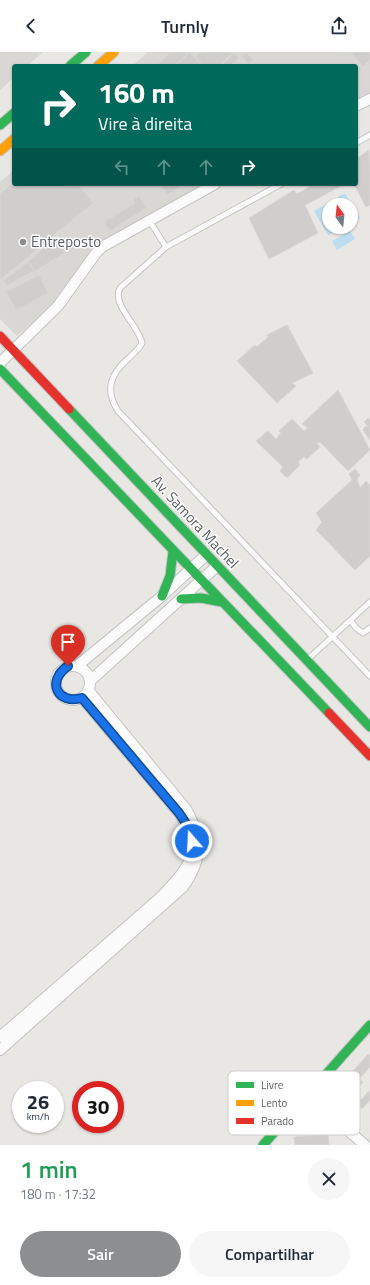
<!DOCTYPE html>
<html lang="pt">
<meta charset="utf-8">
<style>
:root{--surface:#fff;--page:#f6f6f7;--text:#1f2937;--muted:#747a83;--accent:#8c8e8f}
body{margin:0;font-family:"Titillium Web",sans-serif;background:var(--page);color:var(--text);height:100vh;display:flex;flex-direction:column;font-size:15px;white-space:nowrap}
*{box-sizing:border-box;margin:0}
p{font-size:13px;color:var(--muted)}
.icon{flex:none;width:22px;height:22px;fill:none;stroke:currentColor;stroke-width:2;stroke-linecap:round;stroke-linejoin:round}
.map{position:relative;height:1093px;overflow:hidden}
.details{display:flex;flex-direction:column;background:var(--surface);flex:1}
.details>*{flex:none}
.top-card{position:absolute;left:12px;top:12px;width:346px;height:122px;border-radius:4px;box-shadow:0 1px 3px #0004;background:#00695c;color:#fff;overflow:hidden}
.needle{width:26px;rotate:345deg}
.tools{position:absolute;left:322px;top:146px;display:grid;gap:8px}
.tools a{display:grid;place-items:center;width:36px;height:36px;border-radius:50%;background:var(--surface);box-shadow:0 1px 3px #0004;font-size:20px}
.speed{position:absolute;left:12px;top:1029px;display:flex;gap:8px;font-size:20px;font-weight:700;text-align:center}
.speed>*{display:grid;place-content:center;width:52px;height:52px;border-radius:50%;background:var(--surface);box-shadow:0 1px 3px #0004;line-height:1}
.speed small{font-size:10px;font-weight:400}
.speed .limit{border:6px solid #d22;background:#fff;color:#111}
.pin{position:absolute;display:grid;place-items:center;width:34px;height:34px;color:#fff;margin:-41px -17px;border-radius:50% 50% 50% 0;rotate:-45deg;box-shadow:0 0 4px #0007}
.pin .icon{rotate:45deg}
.me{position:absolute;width:44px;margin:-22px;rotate:341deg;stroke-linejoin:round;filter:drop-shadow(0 0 3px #0008)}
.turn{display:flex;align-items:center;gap:14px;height:84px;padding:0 20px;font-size:18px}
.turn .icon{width:52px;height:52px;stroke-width:2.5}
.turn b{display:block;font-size:28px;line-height:34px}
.lanes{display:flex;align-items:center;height:38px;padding:0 20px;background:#0003;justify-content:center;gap:20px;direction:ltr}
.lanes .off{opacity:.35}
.round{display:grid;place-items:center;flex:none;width:42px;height:42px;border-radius:21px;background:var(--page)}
.head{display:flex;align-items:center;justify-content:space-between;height:68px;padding:0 20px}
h1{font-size:24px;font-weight:600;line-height:30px;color:#1e9e55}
.action{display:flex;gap:8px;margin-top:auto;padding:8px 20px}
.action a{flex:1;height:46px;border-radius:24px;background:var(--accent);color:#fff;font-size:16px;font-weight:600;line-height:46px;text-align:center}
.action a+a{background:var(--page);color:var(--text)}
header{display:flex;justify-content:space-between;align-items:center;height:52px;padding:0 20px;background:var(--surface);font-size:18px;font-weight:600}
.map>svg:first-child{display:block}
</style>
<header><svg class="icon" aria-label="back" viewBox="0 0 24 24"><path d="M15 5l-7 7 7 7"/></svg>Turnly<svg class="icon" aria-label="share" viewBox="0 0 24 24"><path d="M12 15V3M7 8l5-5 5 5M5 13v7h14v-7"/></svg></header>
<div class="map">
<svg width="370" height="1093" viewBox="0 0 370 1093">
<rect width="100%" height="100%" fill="#e9e7e4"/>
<path fill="#d9d7d4" d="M0 0H43L27 14H14V25L0 38Z
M148 0H370V41L356 49V14H132Z
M14 118V132H206L97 192 63 245 17 284 0 267V130Z"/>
<path fill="#bdddef" d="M345 141 360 166 351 171V153H329V175H343L328 183 314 159Z
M350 179 355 187 337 198 332 189Z"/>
<path fill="#d0cecd" stroke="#d8d6d4" d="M170 0H189L174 14H156Z
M190 0 203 14H175Z
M200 0H233L218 14H203L195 5Z
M246 0 254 8 249 12 242 4Z
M350 0H370V8L363 14Z
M234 1 239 6 230 14H227L224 11Z
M369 98 370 153 366 155 354 132H356V107Z
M14 130V132H78L93 151 0 228V142Z
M166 132H185L167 143 162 134Z
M314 132H345L305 153 318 181 269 207 249 166 294 138 297 142Z
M139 144 146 156 110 179 104 170 135 151 133 148Z
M55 187 65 201 35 219 28 209Z
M28 210 34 219 7 233 3 229Z
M39 223 48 241 16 258 6 240Z
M287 273 313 321 292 331 296 334 277 351 237 309 255 293 257 295 268 285 267 283Z
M338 338 370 398 348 419 320 390 317 391 320 395 307 407 304 405 298 410 300 413 287 426 280 419 283 415 256 389 268 379 276 387 281 381 279 379 292 367 304 379 308 376 302 372Z
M368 366 370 368V388L363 378 366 374 369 375 364 370Z
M355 417 360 423 357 427 360 436 366 429 370 433V504L355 518 316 478 322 470 316 461 352 428 349 422Z
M368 1002 370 1003V1015L359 1027 363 1030 355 1040 351 1037 334 1057 326 1051Z
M369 1039 370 1048 362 1057 352 1048 356 1044 361 1048Z
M328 1082 329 1093H295L294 1085Z"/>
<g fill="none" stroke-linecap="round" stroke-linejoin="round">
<g stroke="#c3c4c4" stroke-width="7">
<path id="lane" d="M356 91 370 83
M281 132 166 195 120 236C111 252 139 274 142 291 140 296 134 301 130 305 111 321 104 337 118 359L370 624
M149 168 166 195
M351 569 356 576 363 581 370 576
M307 608 370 550"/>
</g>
<g stroke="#c3c4c4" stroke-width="12">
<path id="street" d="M356 54 370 47
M0 311 58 254 96 201 102 195 215 132
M77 614 162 544 206 503
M56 631a17 17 0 1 1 34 0a17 17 0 1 1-34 0Z
M90 629 217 514
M0 985 161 845C189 815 205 800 179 761L82 646
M0 998 183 835C203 806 203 788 186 757L88 638
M307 1043 365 1093"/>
</g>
<g stroke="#c3c4c4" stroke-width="11">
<path id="fast" d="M70 14 86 0
M0 73 14 61
M0 317 329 661
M69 357 370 675
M162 544 170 524 173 499
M181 547 201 546 222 550
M263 1093 370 973"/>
</g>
<g stroke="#c3c4c4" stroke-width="11">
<path id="slow" d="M98 14 114 0
M0 99 14 87"/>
</g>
<g stroke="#c3c4c4" stroke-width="11">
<path id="jam" d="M0 284 69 357
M329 661 370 704"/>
</g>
<use href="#lane" stroke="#fcfbfb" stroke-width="5"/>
<use href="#street" stroke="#fcfbfb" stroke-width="10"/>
<use href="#fast" stroke="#30b455" stroke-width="9"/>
<use href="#slow" stroke="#ff9f0a" stroke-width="9"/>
<use href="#jam" stroke="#e5322d" stroke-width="9"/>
</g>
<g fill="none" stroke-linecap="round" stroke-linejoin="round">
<g stroke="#114b97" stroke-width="10">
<path id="route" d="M68 614C46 629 57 653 82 646L179 761 189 776 192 789"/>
</g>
<use href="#route" stroke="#1a73e8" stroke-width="7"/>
</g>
<circle fill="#8c8e8f" stroke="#fff" stroke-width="1.5" cx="23" cy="190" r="4"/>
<g text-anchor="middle" stroke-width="3" stroke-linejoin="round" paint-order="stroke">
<g font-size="15" fill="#5a5e61" stroke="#fff" text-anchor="start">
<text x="31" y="195">Entreposto</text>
</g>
<g font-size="15" fill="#5a5e61" stroke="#fff">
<text transform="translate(195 470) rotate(47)" y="5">Av. Samora Machel</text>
</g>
</g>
<rect x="228" y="1019" width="132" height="64" rx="6" fill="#fff" stroke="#cecfd0" stroke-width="1"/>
<rect x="236" y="1030" width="18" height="6" fill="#30b455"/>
<rect x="236" y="1048" width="18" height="6" fill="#ff9f0a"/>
<rect x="236" y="1066" width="18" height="6" fill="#e5322d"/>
<g font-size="11" fill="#5a5e61">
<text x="261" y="1037">Livre</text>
<text x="261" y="1055">Lento</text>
<text x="261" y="1073">Parado</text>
</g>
</svg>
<div class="tools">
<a><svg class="needle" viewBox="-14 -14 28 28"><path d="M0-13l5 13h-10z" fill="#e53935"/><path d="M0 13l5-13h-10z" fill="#747a83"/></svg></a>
</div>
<div class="speed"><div>26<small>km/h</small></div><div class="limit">30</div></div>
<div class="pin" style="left:68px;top:614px;background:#d93025"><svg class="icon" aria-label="arrive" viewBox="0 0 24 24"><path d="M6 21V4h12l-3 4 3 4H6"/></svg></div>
<svg class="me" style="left:192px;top:789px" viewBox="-20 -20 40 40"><circle r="17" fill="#1a73e8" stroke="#fff" stroke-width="3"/><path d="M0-11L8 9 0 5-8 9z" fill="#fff"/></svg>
<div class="top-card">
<div class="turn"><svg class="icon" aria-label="right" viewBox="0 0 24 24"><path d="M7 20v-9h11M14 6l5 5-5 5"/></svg><div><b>160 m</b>Vire à direita</div></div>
<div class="lanes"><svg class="icon off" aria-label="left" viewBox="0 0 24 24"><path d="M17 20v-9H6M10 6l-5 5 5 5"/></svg><svg class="icon off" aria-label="ahead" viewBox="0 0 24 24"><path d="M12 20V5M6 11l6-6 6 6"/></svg><svg class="icon off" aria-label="ahead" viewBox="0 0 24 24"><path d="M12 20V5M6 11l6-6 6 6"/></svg><svg class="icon" aria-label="right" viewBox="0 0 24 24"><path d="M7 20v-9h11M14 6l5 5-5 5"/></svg></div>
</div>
</div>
<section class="details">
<div class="head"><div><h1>1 min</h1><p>180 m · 17:32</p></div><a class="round"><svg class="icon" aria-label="close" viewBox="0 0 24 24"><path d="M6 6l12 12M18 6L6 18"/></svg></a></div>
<div class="action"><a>Sair</a><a>Compartilhar</a></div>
</section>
